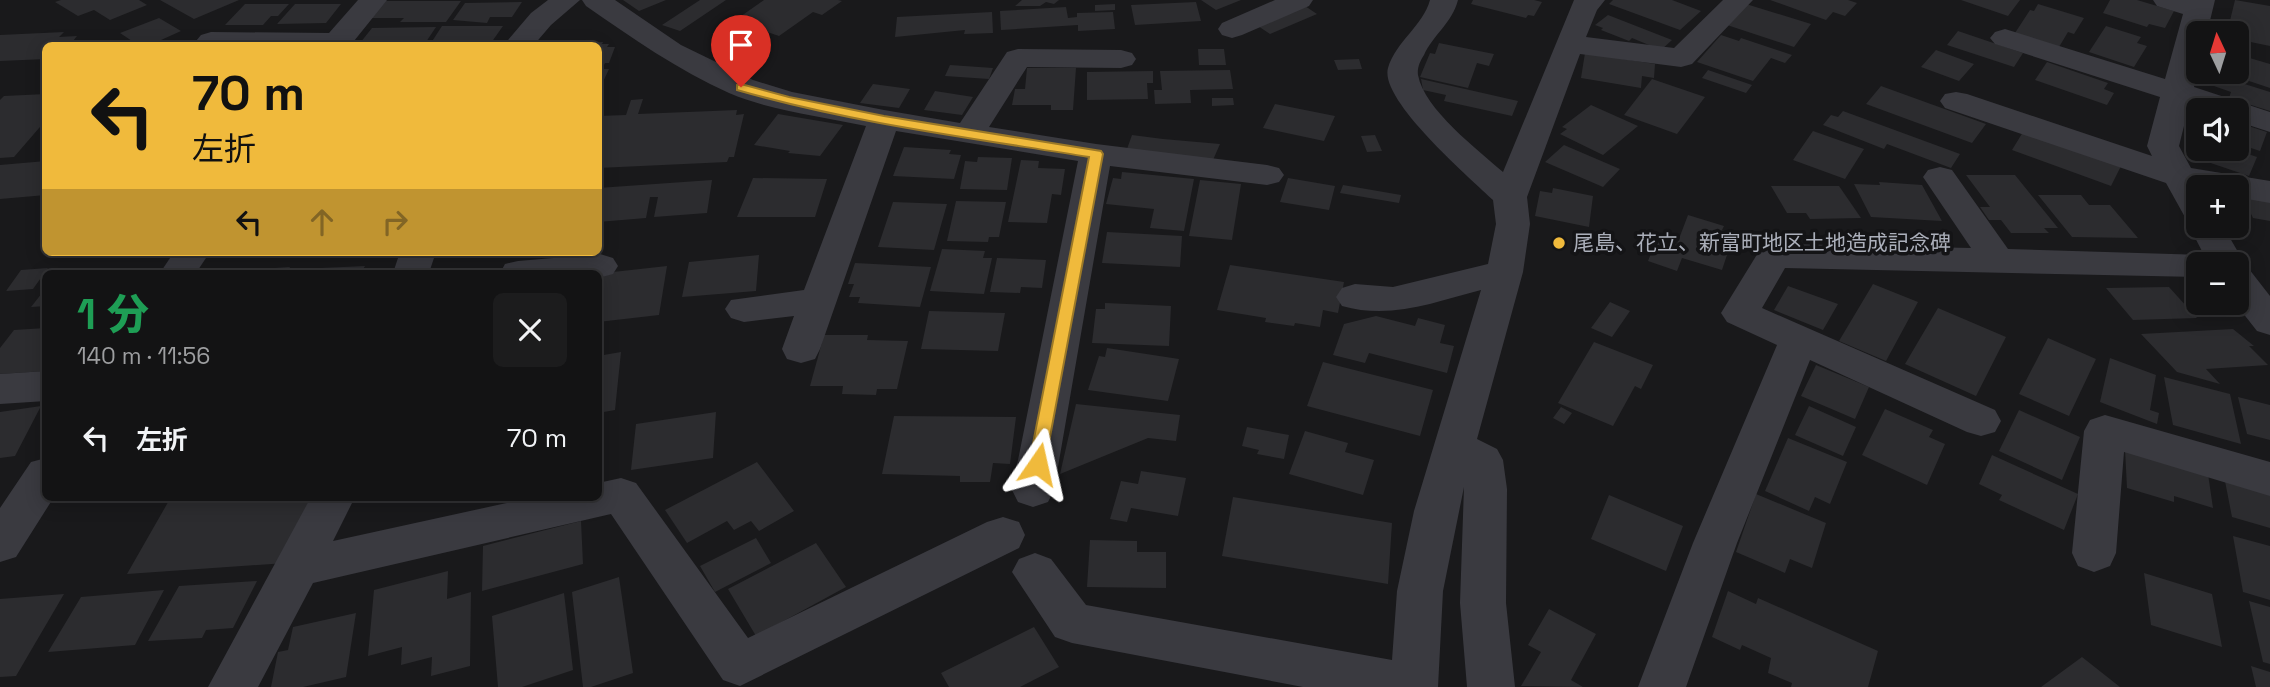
<!DOCTYPE html>
<html lang="ja">
<meta charset="utf-8">
<style>
:root{--surface:#131314;--page:#1c1c1d;--text:#f1f3f6;--muted:#9d9ea0;--line:#323234}
body{margin:0;font-family:"Space Grotesk","Noto Sans JP",sans-serif;background:var(--page);color:var(--text);height:100vh;display:flex;flex-direction:column;font-size:26px;white-space:nowrap}
*{box-sizing:border-box;margin:0}
p{font-size:23px;color:var(--muted)}
.icon{flex:none;width:38px;height:38px;fill:none;stroke:currentColor;stroke-width:2;stroke-linecap:round;stroke-linejoin:round}
.map{position:relative;flex:1;overflow:hidden}
.panel{position:absolute;left:42px;top:270px;width:560px;height:231px;display:flex;flex-direction:column;background:var(--surface);border-radius:10px;box-shadow:0 4px 18px #0003,0 0 0 2px var(--line)}
.panel>*{flex:none}
.top-card{position:absolute;left:42px;top:42px;width:560px;height:214px;border-radius:10px;box-shadow:0 4px 18px #0003,0 0 0 2px var(--line);background:#f0ba3c;color:#111;overflow:hidden}
.needle{width:46px;rotate:356deg}
.buttons{position:absolute;left:2186px;top:21px;display:grid;gap:14px}
.buttons a{display:grid;place-items:center;width:63px;height:63px;border-radius:10px;background:var(--surface);box-shadow:0 4px 18px #0003,0 0 0 2px var(--line);font-size:35px}
.pin{position:absolute;display:grid;place-items:center;width:60px;height:60px;color:#fff;margin:-72px -30px;border-radius:50% 50% 50% 0;rotate:-45deg;box-shadow:0 0 7px #0007}
.pin .icon{rotate:45deg}
.me{position:absolute;width:77px;margin:-38px;rotate:11deg;stroke-linejoin:round;filter:drop-shadow(0 0 5px #0008)}
.turn{display:flex;align-items:center;gap:24px;height:147px;padding:0 35px;font-size:32px}
.turn .icon{width:91px;height:91px;stroke-width:2.5}
.turn b{display:block;font-size:49px;line-height:60px}
.lanes{display:flex;align-items:center;height:66px;padding:0 35px;background:#0003;justify-content:center;gap:35px;direction:ltr}
.lanes .off{opacity:.35}
.round{display:grid;place-items:center;flex:none;width:74px;height:74px;border-radius:10px;background:var(--page)}
.headline{display:flex;align-items:center;justify-content:space-between;height:119px;padding:0 35px}
h1{font-size:42px;font-weight:800;line-height:52px;color:#1e9e55}
ul{padding:0;list-style:none}
li{display:flex;align-items:center;gap:21px;height:98px;padding:0 35px}
li div{flex:1}
li b{display:block;font-size:26px}
li em{font-style:normal}
.map>svg:first-child{display:block}
</style>
<div class="map">
<svg width="2270" height="687" viewBox="0 0 2270 687">
<rect width="100%" height="100%" fill="#19191b"/>
<path fill="#2c2c2f" d="M61 0H139L147 5 110 20 94 10 78 16 55 2Z
M160 0H239L194 19Z
M623 0H666L639 11Z
M700 0H726L680 31 662 25Z
M764 0H838L842 1 822 15 813 12 779 36 734 21Z
M1022 0H1059L1054 4 1046 2 1040 6H1015Z
M1201 0H1241L1216 10Z
M1473 0H1534L1542 2 1534 16 1528 15 1526 18 1471 4Z
M1613 0H1672L1701 11 1680 30 1609 4Z
M1770 0H1848L1857 3 1845 16 1833 12 1826 20Z
M1961 0H2020L2008 16Z
M2110 0H2137L2174 11 2165 28 2149 24 2147 27 2103 13Z
M2235 0 2270 6V46L2236 39V33H2227Z
M385 1H461L446 22H400L404 18H371Z
M522 2 512 17H490L487 23 453 20 465 3Z
M1196 2 1201 21 1135 25 1131 5Z
M245 4H289L278 16H271L263 25H225Z
M295 4H341L326 23 277 24Z
M1115 4V10L1095 11V5Z
M1746 4 1811 24 1794 47 1727 25Z
M2038 4 2084 18 2074 34 2068 32 2059 47 2015 33 2030 10 2034 11Z
M1305 6 1317 14 1270 34 1258 26Z
M1066 7 1068 18 1077 17V13L1113 12 1115 29 1078 31V25L1001 30 1000 11Z
M992 12 993 33 964 34 965 30 895 37 897 17Z
M1608 15 1672 40 1661 50 1632 38 1629 41 1601 30 1603 28 1595 25Z
M159 18 181 31 150 45 143 40 135 43 120 33Z
M442 26H503L491 43 429 46Z
M2106 26 2141 37 2137 43 2147 46 2134 67 2089 52Z
M436 27 426 42 360 43 372 28Z
M1958 31 2023 53 2014 67 1947 45Z
M64 32 59 37 77 36 69 46H46V59L0 61V35Z
M1721 35 1739 41 1741 38 1792 55 1785 63 1771 58 1753 81 1697 62Z
M603 42 602 44H609L607 47H615L609 63H605L602 69H609L602 84 598 85V46H577V43Z
M1439 43 1494 54 1489 66 1477 63 1468 88 1420 77 1430 53 1435 54Z
M1198 49H1224L1226 65H1199Z
M1936 50 1974 64 1959 81 1921 67Z
M1585 53 1655 64 1654 78 1642 76 1641 88 1581 78Z
M2236 54 2270 64V88L2249 81 2250 77 2236 73Z
M1359 59 1362 69 1338 70 1334 60Z
M2047 62 2108 83 2104 89 2114 93 2107 105 2035 80Z
M950 65 993 68 989 79 945 76Z
M1027 68H1076L1073 110H1051V105H1012L1015 89H1025Z
M1230 70 1233 89 1190 90 1191 103 1155 104 1154 90H1162L1160 71Z
M1708 70 1752 85 1746 93 1702 78Z
M1153 71V83H1147L1148 99 1087 100V72Z
M2216 75 2270 92V111L2229 98 2231 92 2211 85Z
M1421 79 1518 101 1512 116 1444 101 1446 95 1423 90Z
M1652 79 1705 97 1677 134 1624 115Z
M873 84 910 89 899 108 860 103Z
M1881 86 1986 124 1972 143 1866 104Z
M935 91 973 97 962 115 924 110Z
M46 94V120L14 157 0 158V100L4 96Z
M1212 98H1233L1234 105 1212 106Z
M643 99 638 114 737 110 736 115 744 114 734 157H729L727 162 598 168V116L626 115 631 100Z
M1275 104 1335 116 1324 141 1263 128Z
M1591 105 1638 126 1603 155 1560 134 1567 129 1562 127Z
M1843 111 1960 154 1951 168 1887 144 1884 149 1823 125 1831 115 1838 117Z
M778 114 843 125 820 156 788 153 790 151 754 145Z
M2236 122 2267 132 2260 151 2236 143Z
M1813 131 1864 149 1845 179 1793 160Z
M2023 132 2121 166 2111 186 2012 150Z
M1132 135 1163 139 1220 144 1213 160 1127 149Z
M1375 135 1382 151 1367 152 1361 136Z
M2196 143 2198 149 2221 152 2223 149H2233L2257 157 2249 176 2190 156Z
M1564 145 1620 169 1603 187 1545 162Z
M904 147 951 150 949 154 961 155 954 179 893 176Z
M978 157 1012 158 1007 190 960 189 965 161 977 162Z
M1021 160 1039 161 1038 168 1065 169 1061 195 1052 194 1047 223 1008 222Z
M46 161V195L0 199V165Z
M1122 172 1194 179 1184 231 1150 228 1154 209 1106 204 1113 178 1121 179Z
M1966 175H2015L2058 228H2044L2049 233H2011L2001 220H1989L1980 207H1990Z
M753 178 827 179 815 217H737Z
M1288 178 1335 186 1329 210 1280 202Z
M712 180 707 213 654 217 658 197H650L646 218 598 222V188Z
M1200 180 1241 184 1232 240 1189 236Z
M1879 182 1922 185 1942 221 1871 217 1854 184 1880 185Z
M1343 185 1401 195 1399 203 1340 193Z
M1771 186H1839L1861 218 1810 219 1806 213H1787Z
M1553 188 1593 196 1589 227 1535 216 1540 191 1552 193Z
M2038 195H2081L2089 205H2110L2138 238 2072 237Z
M2243 197 2270 202V221L2253 218Z
M956 201 1006 202 999 237H989L988 242 947 241Z
M893 202 947 204 934 250 878 247Z
M1688 215 1724 226 1722 230 1734 234 1722 270 1682 258 1677 271 1648 261 1657 238 1677 244Z
M1107 232 1182 236 1180 267 1102 263Z
M942 249 985 251 983 258H992L984 294 930 291Z
M759 255 756 291 682 297 689 262Z
M997 258 1046 260 1042 288 1021 287 1020 293 990 292Z
M855 263 931 267 920 307 858 303 860 297H849L854 284H848Z
M1230 265 1344 282 1338 313 1323 310 1320 327 1295 323 1294 326 1265 322 1266 318 1217 310Z
M365 266 361 273H296L298 269Z
M667 266 659 315 598 322V297L604 273Z
M290 267 287 273H223V271Z
M48 268 33 289 6 291 21 270Z
M1873 284 1918 302 1886 361 1839 341Z
M1788 286 1838 304 1823 330 1774 310Z
M2169 287 2197 318 2133 320 2106 288Z
M46 288V306L31 307Z
M1610 302 1630 311 1612 337 1591 328Z
M1105 303 1171 306 1169 346 1092 343 1096 309H1105Z
M1938 308 2006 337 1976 396 1905 364Z
M929 311 1005 313 998 351 921 349Z
M1376 316 1415 326 1418 318 1445 325 1440 343 1454 346 1447 373 1369 353 1365 363 1333 355 1344 324Z
M46 328V371L0 374V348L14 330Z
M2233 329 2254 346H2249L2268 365 2206 369 2220 384 2177 372 2141 334Z
M824 335H868L867 340 908 341 897 389H877L876 395 842 394 843 386H810Z
M2048 338 2096 359 2069 416 2019 394Z
M1594 342 1653 365 1641 389 1635 386 1613 426 1558 403Z
M1107 348 1179 359 1168 401 1088 390 1099 356 1105 357Z
M621 352 615 410 598 413V356Z
M2110 358 2156 375 2150 410 2159 413 2157 424 2100 402Z
M1323 362 1433 390 1420 436 1307 406Z
M1816 365 1869 387 1855 419 1801 396Z
M2164 377 2230 394 2241 444 2173 425Z
M2238 397 2270 405V440L2247 434Z
M1076 404 1180 415 1176 441 1148 438 1060 474Z
M41 406 15 456 0 458V412Z
M1809 406 1856 427 1843 456 1795 435Z
M1561 407 1572 413 1564 424 1553 418Z
M1885 409 1933 430 1929 437 1945 444 1927 485 1862 455Z
M2019 410 2080 437 2062 480 1999 451Z
M716 412 713 458 631 470 636 424Z
M894 416 1016 417 1010 464 993 463 990 482H960V476L882 474Z
M1247 427 1289 435 1284 459 1257 454 1259 450 1242 446Z
M1305 431 1348 443 1345 452 1374 460 1363 495 1289 474Z
M1788 438 1847 462 1830 504 1815 497 1809 511 1765 491Z
M2125 449 2208 474 2213 508 2174 496V502L2127 488Z
M1992 455 2078 494 2064 530 1999 500 2002 495 1979 484Z
M757 462 794 511 759 531 751 521 734 530 727 521 687 543 665 510Z
M1141 471 1186 478 1178 516 1131 508 1127 522 1110 519 1121 481 1138 484Z
M2225 481 2270 493V528L2232 517Z
M1756 494 1826 523 1812 568 1790 559 1785 573 1736 552Z
M1609 495 1683 526 1666 571 1591 539Z
M171 497H317L286 563 127 574Z
M1233 497 1392 523 1388 584 1222 556Z
M581 521 583 564 482 591 483 546Z
M2233 536 2270 546V600L2243 592Z
M756 538 771 563 715 592 700 566Z
M1090 540 1137 541V552H1166V588L1087 587Z
M816 543 846 587 756 636 728 589Z
M448 571 447 599 471 592 470 666 431 676 432 657 401 665 402 647 368 656 374 590Z
M2144 573 2212 594 2222 647 2151 625Z
M619 577 633 673 591 687H583L572 592Z
M257 581 233 628 206 630 202 638 148 641 179 586Z
M164 590 135 645 48 652 81 597Z
M1728 591 1756 604 1758 598 1878 651 1868 687H1791L1792 683 1768 673 1771 658 1742 645 1740 650 1712 637Z
M564 593 573 670 522 687H498L492 616Z
M64 594 16 676 0 677V599Z
M2249 601 2270 607V664L2263 662Z
M1549 609 1596 634 1571 680 1583 687 1521 686 1541 652 1528 645Z
M356 613 346 677 303 687H271L278 652 288 650 293 627Z
M1034 627 1059 667 1020 687H949L941 673Z
M2082 657 2120 687H2041Z
M2251 666 2270 672V687H2256Z"/>
<g fill="none" stroke-linecap="round" stroke-linejoin="round">
<path fill="#3a3a40" fill-rule="evenodd" d="M358 0H387L350 46H199L196 41 201 35 211 32 329 33Z
M548 0H580L551 25 533 46H503L531 13Z
M582 0H615L681 45 753 80 792 92 884 110 960 123 1007 52 1018 49 1121 50 1132 53 1136 59 1132 65 1121 68 1027 67 989 127 1096 144 1267 165 1279 168 1284 175 1279 182 1267 185 1110 166 1054 490 1048 502 1033 507 1018 502 1012 490 1078 161 896 131 820 349 815 359 801 363 787 359 782 349 794 316 744 322 731 318 725 309 731 300 804 290 866 126C821 116 771 111 729 93 678 70 632 38 586 6Z
M1275 0H1313L1309 6 1242 35 1232 38 1222 35 1218 29 1222 23Z
M1430 0H1458C1452 23 1433 35 1424 55 1420 61 1417 68 1418 75 1424 109 1478 150 1503 172L1574 0H1605L1597 10 1586 37 1674 48 1723 0H1753L1692 64 1681 67 1580 54 1527 197 1530 224 1523 272 1477 439 1497 449 1503 460 1507 489 1506 603 1515 687H1467L1460 603 1464 487 1443 591 1438 687H1303L1072 643 1055 637 1012 572 1019 559 1035 553 1051 559 1086 605 1392 660 1397 591 1414 511 1481 290C1434 302 1391 320 1342 306L1336 297 1342 288 1355 284 1393 287 1488 264 1496 224 1493 200C1471 179 1379 100 1388 68 1396 41 1423 26 1430 0Z
M2153 0H2215L2207 33H2198V69L2194 87 2270 112V132L2236 121V110H2203L2189 106 2179 146 2191 168 2270 181V203L2236 197V187H2198V226H2223L2245 264 2243 268 2249 269 2270 296V335L2257 331 2235 303 2236 264H2198V277L1785 268 1762 308 1995 410 2001 421 1995 432 1981 436 1967 432 1810 360 1737 543 1686 687H1638L1693 543 1777 345 1727 322 1721 313 1761 248 1774 244 1971 248 1923 177 1928 170 1940 167 1952 170 2008 249 2204 255 2189 226 2192 220 2186 219 2166 183 1945 108 1940 101 1945 94 1956 92 1967 94 2152 156 2147 146 2160 97 1995 44 1990 38 1995 32 2005 29 2165 79 2183 14 2157 6Z
M174 252H210L196 273H160Z
M400 252H436L429 273H393Z
M600 254 613 258 618 266 613 274 598 278V273H500L505 264 518 261Z
M46 371V401L0 404V374Z
M2105 415 2270 462V496L2124 452 2116 553 2110 566 2094 572 2078 566 2072 553 2084 431 2090 420Z
M46 458V497H54L16 557 0 562V508L31 462Z
M621 478 636 483 748 638 987 522 1003 517 1019 522 1025 535 1019 548 740 686 723 680 611 514 313 583 258 687H208L311 497H355L333 541 534 497H598V483Z"/>
</g>
<path fill="#f0ba3c" stroke="#9c7927" stroke-width="2" d="M741 84 789 97 884 116 1101 151 1103 154 1044 469H1032L1029 464 1089 157C971 138 852 123 737 90V85Z"/>
<circle fill="#f0ba3c" stroke="#141416" stroke-width="2.5" cx="1559" cy="243" r="7"/>
<g text-anchor="middle" stroke-width="7" stroke-linejoin="round" paint-order="stroke">
<g font-size="21" fill="#abafba" stroke="#141416" text-anchor="start">
<text x="1573" y="250">尾島、花立、新富町地区土地造成記念碑</text>
</g>
</g>
</svg>
<div class="buttons">
<a><svg class="needle" viewBox="-14 -14 28 28"><path d="M0-13l5 13h-10z" fill="#e53935"/><path d="M0 13l5-13h-10z" fill="#9d9ea0"/></svg></a>
<a><svg class="icon" aria-label="sound" viewBox="0 0 24 24"><path d="M4 9h4l5-4v14l-5-4H4zM17 9q2 3 0 6"/></svg></a>
<a>+</a>
<a>−</a>
</div>
<div class="pin" style="left:741px;top:87px;background:#d93025"><svg class="icon" aria-label="arrive" viewBox="0 0 24 24"><path d="M6 21V4h12l-3 4 3 4H6"/></svg></div>
<svg class="me" style="left:1038px;top:464px" viewBox="-20 -20 40 40"><path d="M0-17L14 15 0 8-14 15z" fill="#f0ba3c" stroke="#fff" stroke-width="4"/></svg>
<div class="top-card">
<div class="turn"><svg class="icon" aria-label="left" viewBox="0 0 24 24"><path d="M17 20v-9H6M10 6l-5 5 5 5"/></svg><div><b>70 m</b>左折</div></div>
<div class="lanes"><svg class="icon" aria-label="left" viewBox="0 0 24 24"><path d="M17 20v-9H6M10 6l-5 5 5 5"/></svg><svg class="icon off" aria-label="ahead" viewBox="0 0 24 24"><path d="M12 20V5M6 11l6-6 6 6"/></svg><svg class="icon off" aria-label="right" viewBox="0 0 24 24"><path d="M7 20v-9h11M14 6l5 5-5 5"/></svg></div>
</div>
<section class="panel">
<div class="headline"><div><h1>1 分</h1><p>140 m · 11:56</p></div><a class="round"><svg class="icon" aria-label="close" viewBox="0 0 24 24"><path d="M6 6l12 12M18 6L6 18"/></svg></a></div>
<ul>
<li><svg class="icon" aria-label="left" viewBox="0 0 24 24"><path d="M17 20v-9H6M10 6l-5 5 5 5"/></svg><div><b>左折</b></div><em>70 m</em></li>
</ul>
</section>
</div>
